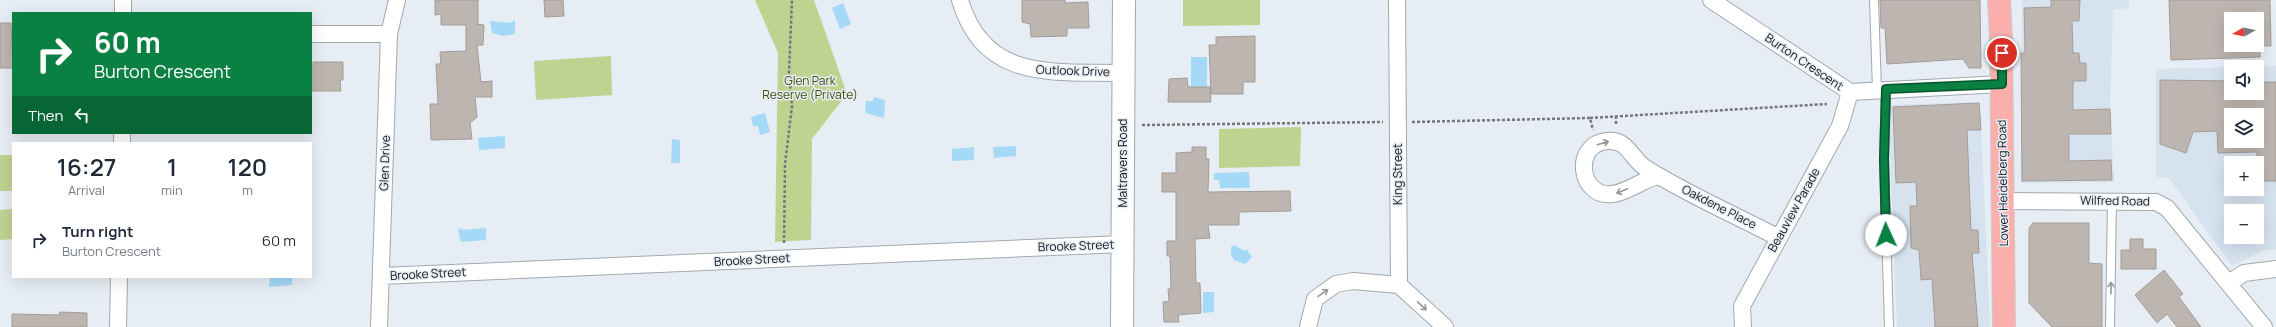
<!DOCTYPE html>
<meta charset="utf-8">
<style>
:root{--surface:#fff;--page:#f2f2f3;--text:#1f2937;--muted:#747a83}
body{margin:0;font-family:Manrope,sans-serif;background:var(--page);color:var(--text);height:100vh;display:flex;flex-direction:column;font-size:15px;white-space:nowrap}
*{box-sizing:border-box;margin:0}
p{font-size:13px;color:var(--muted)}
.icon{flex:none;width:22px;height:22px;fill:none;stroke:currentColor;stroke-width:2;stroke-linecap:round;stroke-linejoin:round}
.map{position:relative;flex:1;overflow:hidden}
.sheet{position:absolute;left:12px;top:142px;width:300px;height:136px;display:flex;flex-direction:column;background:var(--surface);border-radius:0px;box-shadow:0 4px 16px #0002}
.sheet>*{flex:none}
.guide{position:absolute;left:12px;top:12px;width:300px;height:122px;border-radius:0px;box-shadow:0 4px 16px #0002;background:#0b8043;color:#fff;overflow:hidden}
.needle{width:26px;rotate:261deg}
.buttons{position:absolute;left:2224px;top:12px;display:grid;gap:8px}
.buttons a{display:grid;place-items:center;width:40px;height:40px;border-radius:0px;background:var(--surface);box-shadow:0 4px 16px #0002;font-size:20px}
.pin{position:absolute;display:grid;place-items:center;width:34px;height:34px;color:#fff;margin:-17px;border:2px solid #fff;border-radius:50%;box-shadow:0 1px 4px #0007}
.me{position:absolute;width:44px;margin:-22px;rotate:358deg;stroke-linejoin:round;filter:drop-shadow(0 0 3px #0008)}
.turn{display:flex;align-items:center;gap:14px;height:84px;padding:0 16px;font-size:18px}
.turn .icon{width:52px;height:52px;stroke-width:2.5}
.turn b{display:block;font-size:28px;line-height:34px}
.then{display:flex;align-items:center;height:38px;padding:0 16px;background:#0003;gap:8px;font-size:15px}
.eta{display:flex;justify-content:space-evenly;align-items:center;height:68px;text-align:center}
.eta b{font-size:24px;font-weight:600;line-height:28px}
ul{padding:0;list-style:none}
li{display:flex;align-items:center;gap:12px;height:60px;padding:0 16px}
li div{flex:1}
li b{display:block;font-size:15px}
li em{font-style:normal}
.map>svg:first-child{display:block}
</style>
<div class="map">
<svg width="2276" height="327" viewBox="0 0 2276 327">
<rect width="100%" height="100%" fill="#e6edf4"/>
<path fill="#d6e3ef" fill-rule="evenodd" d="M2022 0H2129V8L2113 10 2110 109 2114 182 2021 183Z
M2276 66V250H2264L2232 266 2169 178 2156 177V69L2231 67V93H2257V67H2246ZM2231 115H2257V141H2231ZM2231 163H2257V189H2231ZM2231 211H2257V237H2231Z
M1980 102 1990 327H1897L1888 105Z"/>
<path fill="#bfd391" d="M755 0H814L847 94 812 139 811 240 775 242 778 53Z
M1183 0H1260V25L1183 26Z
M611 56 612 95 536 100 534 61Z
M1301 127 1300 166 1219 168V129Z
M0 155H13V191H0Z
M13 209V239L0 240V210Z"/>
<path fill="#a4d9f7" d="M843 3 851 24 840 29 832 8Z
M515 20V34L503 36 492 33 490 21 510 23Z
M1191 57H1207V88H1191Z
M874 97 885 100 884 118 865 113 866 101H873Z
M765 113 770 132 760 135 758 126H753L751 117Z
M505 136V148L479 150 478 138Z
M672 139 680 140V163H671Z
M1016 146V156L994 158 993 147Z
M974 147V160L952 161V149Z
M1249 172 1250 188H1220L1219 180H1214V173Z
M461 228 463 230 486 228V240L461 242 458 230Z
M1235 245 1243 250H1247L1252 257 1245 264 1234 260 1231 255V247Z
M270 277H292V285L269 287Z
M1203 292H1214V312L1203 313Z"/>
<path fill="#bdb5b0" stroke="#a49c98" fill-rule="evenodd" d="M435 0H478V24H476L484 25 483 45H477L481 82 492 81V97H475L477 117 470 123 472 139 431 140 430 104H438L436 64H441L440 52 466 51V25H441V14L435 15Z
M544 0H563L564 16 545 17Z
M1022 0H1065V3L1088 2 1089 28H1067V36L1031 37 1030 24 1022 22Z
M1880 0H1980L1981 68H1969L1963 59 1887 64 1885 28H1881Z
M2051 0H2080L2079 21H2072L2073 53H2079L2080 63H2086V81H2073V110L2110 109 2111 134H2069V161L2111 160 2112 180 2022 181 2021 53H2025L2024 8 2051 7Z
M2169 0H2270L2271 46H2260V57L2171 60ZM2231 19H2257V45H2231Z
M0 23H11L13 68H0Z
M1255 36V82H1243V94H1211L1209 45H1216V37Z
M313 62H343V80H340L341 91H311V66H313Z
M1187 78 1188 87H1210L1211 102H1168L1169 79Z
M2160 80 2231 81V93H2257V82H2276V181H2258L2257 152 2218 153 2217 131 2193 132 2186 153 2160 144ZM2231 115H2257V141H2231Z
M1979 103 1981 130H1967L1971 230H1978L1979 253H1972L1978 327H1935L1932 279 1921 280 1919 250 1911 248 1910 206H1917L1916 182 1896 183 1893 107Z
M1192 147H1206V159H1209L1208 192 1290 191 1291 211 1239 212V225H1208L1210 238 1195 239 1196 283H1200L1201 313 1178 315 1179 322H1164L1163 302 1169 301 1168 289H1171L1170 256H1167V241H1176V192H1162V173H1176V153L1192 152Z
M2033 223H2089V263L2102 264V327H2052L2029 303V228Z
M2130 239H2143V249H2156V269H2121V250H2130Z
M2164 270 2183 294 2179 297 2201 327H2177L2167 314 2157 323 2135 295Z
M60 312 87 313V327H12V314L59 315Z"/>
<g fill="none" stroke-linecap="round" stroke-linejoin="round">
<g stroke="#a2a8ae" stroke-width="10">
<path id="lane" d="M1874 0 1877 90
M1886 89 1884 159 1889 327
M2110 327 2112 200"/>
</g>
<g stroke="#a2a8ae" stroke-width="18">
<path id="street" d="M123 0V13
M960 0C984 83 1055 71 1124 73
M1397 0 1399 285 1445 327
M1711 0 1850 92 2002 84
M311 34H389
M122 143V133
M1658 176C1642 180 1628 192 1613 194 1579 199 1572 144 1607 141 1629 139 1631 160 1647 169 1689 195 1735 215 1779 238
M2004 201 2156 202 2167 208 2264 327
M381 276 1123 244
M2229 283 2244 273 2276 269
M118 327 119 277
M379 327 389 34 397 0
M1308 327 1315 299 1336 284 1353 281 1399 285
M1743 327 1742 306 1840 126 1850 92"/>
</g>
<g stroke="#a2a8ae" stroke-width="24">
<path id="secondary" d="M1122 327 1124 0"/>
</g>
<g stroke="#cbcccc" stroke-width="24">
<path id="primary" d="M1999 0 2001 38 2004 327"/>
</g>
<path stroke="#74787d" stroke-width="2.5" stroke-dasharray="3 2" stroke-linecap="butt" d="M1616 116V126
M1590 118 1827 104
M1412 122 1590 118 1593 130
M1142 125 1383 122
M784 243 785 164 792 106 789 72 792 0"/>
<use href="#lane" stroke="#fff" stroke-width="8"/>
<use href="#street" stroke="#fff" stroke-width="16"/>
<use href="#secondary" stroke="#fff" stroke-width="22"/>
<use href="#primary" stroke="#fbafac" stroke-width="22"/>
</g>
<defs><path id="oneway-shaft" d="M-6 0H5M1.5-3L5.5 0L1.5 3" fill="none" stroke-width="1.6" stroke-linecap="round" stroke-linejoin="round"/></defs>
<g stroke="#959697">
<use href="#oneway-shaft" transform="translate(1603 143) rotate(-16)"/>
<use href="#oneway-shaft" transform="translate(1622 191) rotate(157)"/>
<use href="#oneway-shaft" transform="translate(2111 288) rotate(-89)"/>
<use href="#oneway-shaft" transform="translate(1323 293) rotate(-35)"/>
<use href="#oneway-shaft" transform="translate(1422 306) rotate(43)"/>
</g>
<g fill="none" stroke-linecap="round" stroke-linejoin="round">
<g stroke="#07532c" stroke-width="10">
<path id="route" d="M1886 235 1884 159 1886 89 2002 84V53"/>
</g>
<use href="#route" stroke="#0b8043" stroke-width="7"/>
</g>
<g text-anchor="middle" stroke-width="3" stroke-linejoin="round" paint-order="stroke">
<g font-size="12" fill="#131518" stroke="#e6edf4">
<text transform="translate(1804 62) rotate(34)" y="4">Burton Crescent</text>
<text transform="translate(1073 71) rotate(2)" y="4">Outlook Drive</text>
<text transform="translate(385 163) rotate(-88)" y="4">Glen Drive</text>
<text transform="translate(1123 163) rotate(-90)" y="4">Maltravers Road</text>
<text transform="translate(1398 174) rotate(-90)" y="4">King Street</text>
<text transform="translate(2003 183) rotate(-91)" y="4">Lower Heidelberg Road</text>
<text transform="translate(2115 201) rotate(1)" y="4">Wilfred Road</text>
<text transform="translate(1719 207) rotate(27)" y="4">Oakdene Place</text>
<text transform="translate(1794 210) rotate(-61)" y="4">Beauview Parade</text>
<text transform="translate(1076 246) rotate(-2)" y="4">Brooke Street</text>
<text transform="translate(752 260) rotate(-3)" y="4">Brooke Street</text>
<text transform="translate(428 274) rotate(-3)" y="4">Brooke Street</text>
</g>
<g font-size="12" fill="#404e0e" stroke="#e6edf4">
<text x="810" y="85">Glen Park<tspan x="810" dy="14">Reserve (Private)</tspan></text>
</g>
</g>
</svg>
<div class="buttons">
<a><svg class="needle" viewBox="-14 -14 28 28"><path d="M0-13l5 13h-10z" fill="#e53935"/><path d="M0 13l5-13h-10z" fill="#747a83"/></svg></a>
<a><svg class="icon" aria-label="sound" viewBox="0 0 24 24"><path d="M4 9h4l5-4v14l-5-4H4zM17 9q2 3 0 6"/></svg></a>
<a><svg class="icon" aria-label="layers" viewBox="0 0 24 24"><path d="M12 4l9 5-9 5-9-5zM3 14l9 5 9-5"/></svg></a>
<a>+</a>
<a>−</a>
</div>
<div class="pin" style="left:2002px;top:53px;background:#d93025"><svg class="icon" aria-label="arrive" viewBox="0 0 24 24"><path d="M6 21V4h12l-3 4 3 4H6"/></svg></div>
<svg class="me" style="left:1886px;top:235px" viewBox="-20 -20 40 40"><circle r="19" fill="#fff"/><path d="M0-13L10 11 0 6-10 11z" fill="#0b8043"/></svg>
<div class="guide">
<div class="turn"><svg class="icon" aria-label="right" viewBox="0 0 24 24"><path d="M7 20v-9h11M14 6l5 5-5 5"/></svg><div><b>60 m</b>Burton Crescent</div></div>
<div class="then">Then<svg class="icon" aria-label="left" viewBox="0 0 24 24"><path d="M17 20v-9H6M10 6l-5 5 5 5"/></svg></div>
</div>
<section class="sheet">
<div class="eta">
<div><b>16:27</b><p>Arrival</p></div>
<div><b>1</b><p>min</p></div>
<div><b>120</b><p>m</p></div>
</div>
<ul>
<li><svg class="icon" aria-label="right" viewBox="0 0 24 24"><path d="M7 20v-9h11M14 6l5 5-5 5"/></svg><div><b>Turn right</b><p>Burton Crescent</p></div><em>60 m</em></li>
</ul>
</section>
</div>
